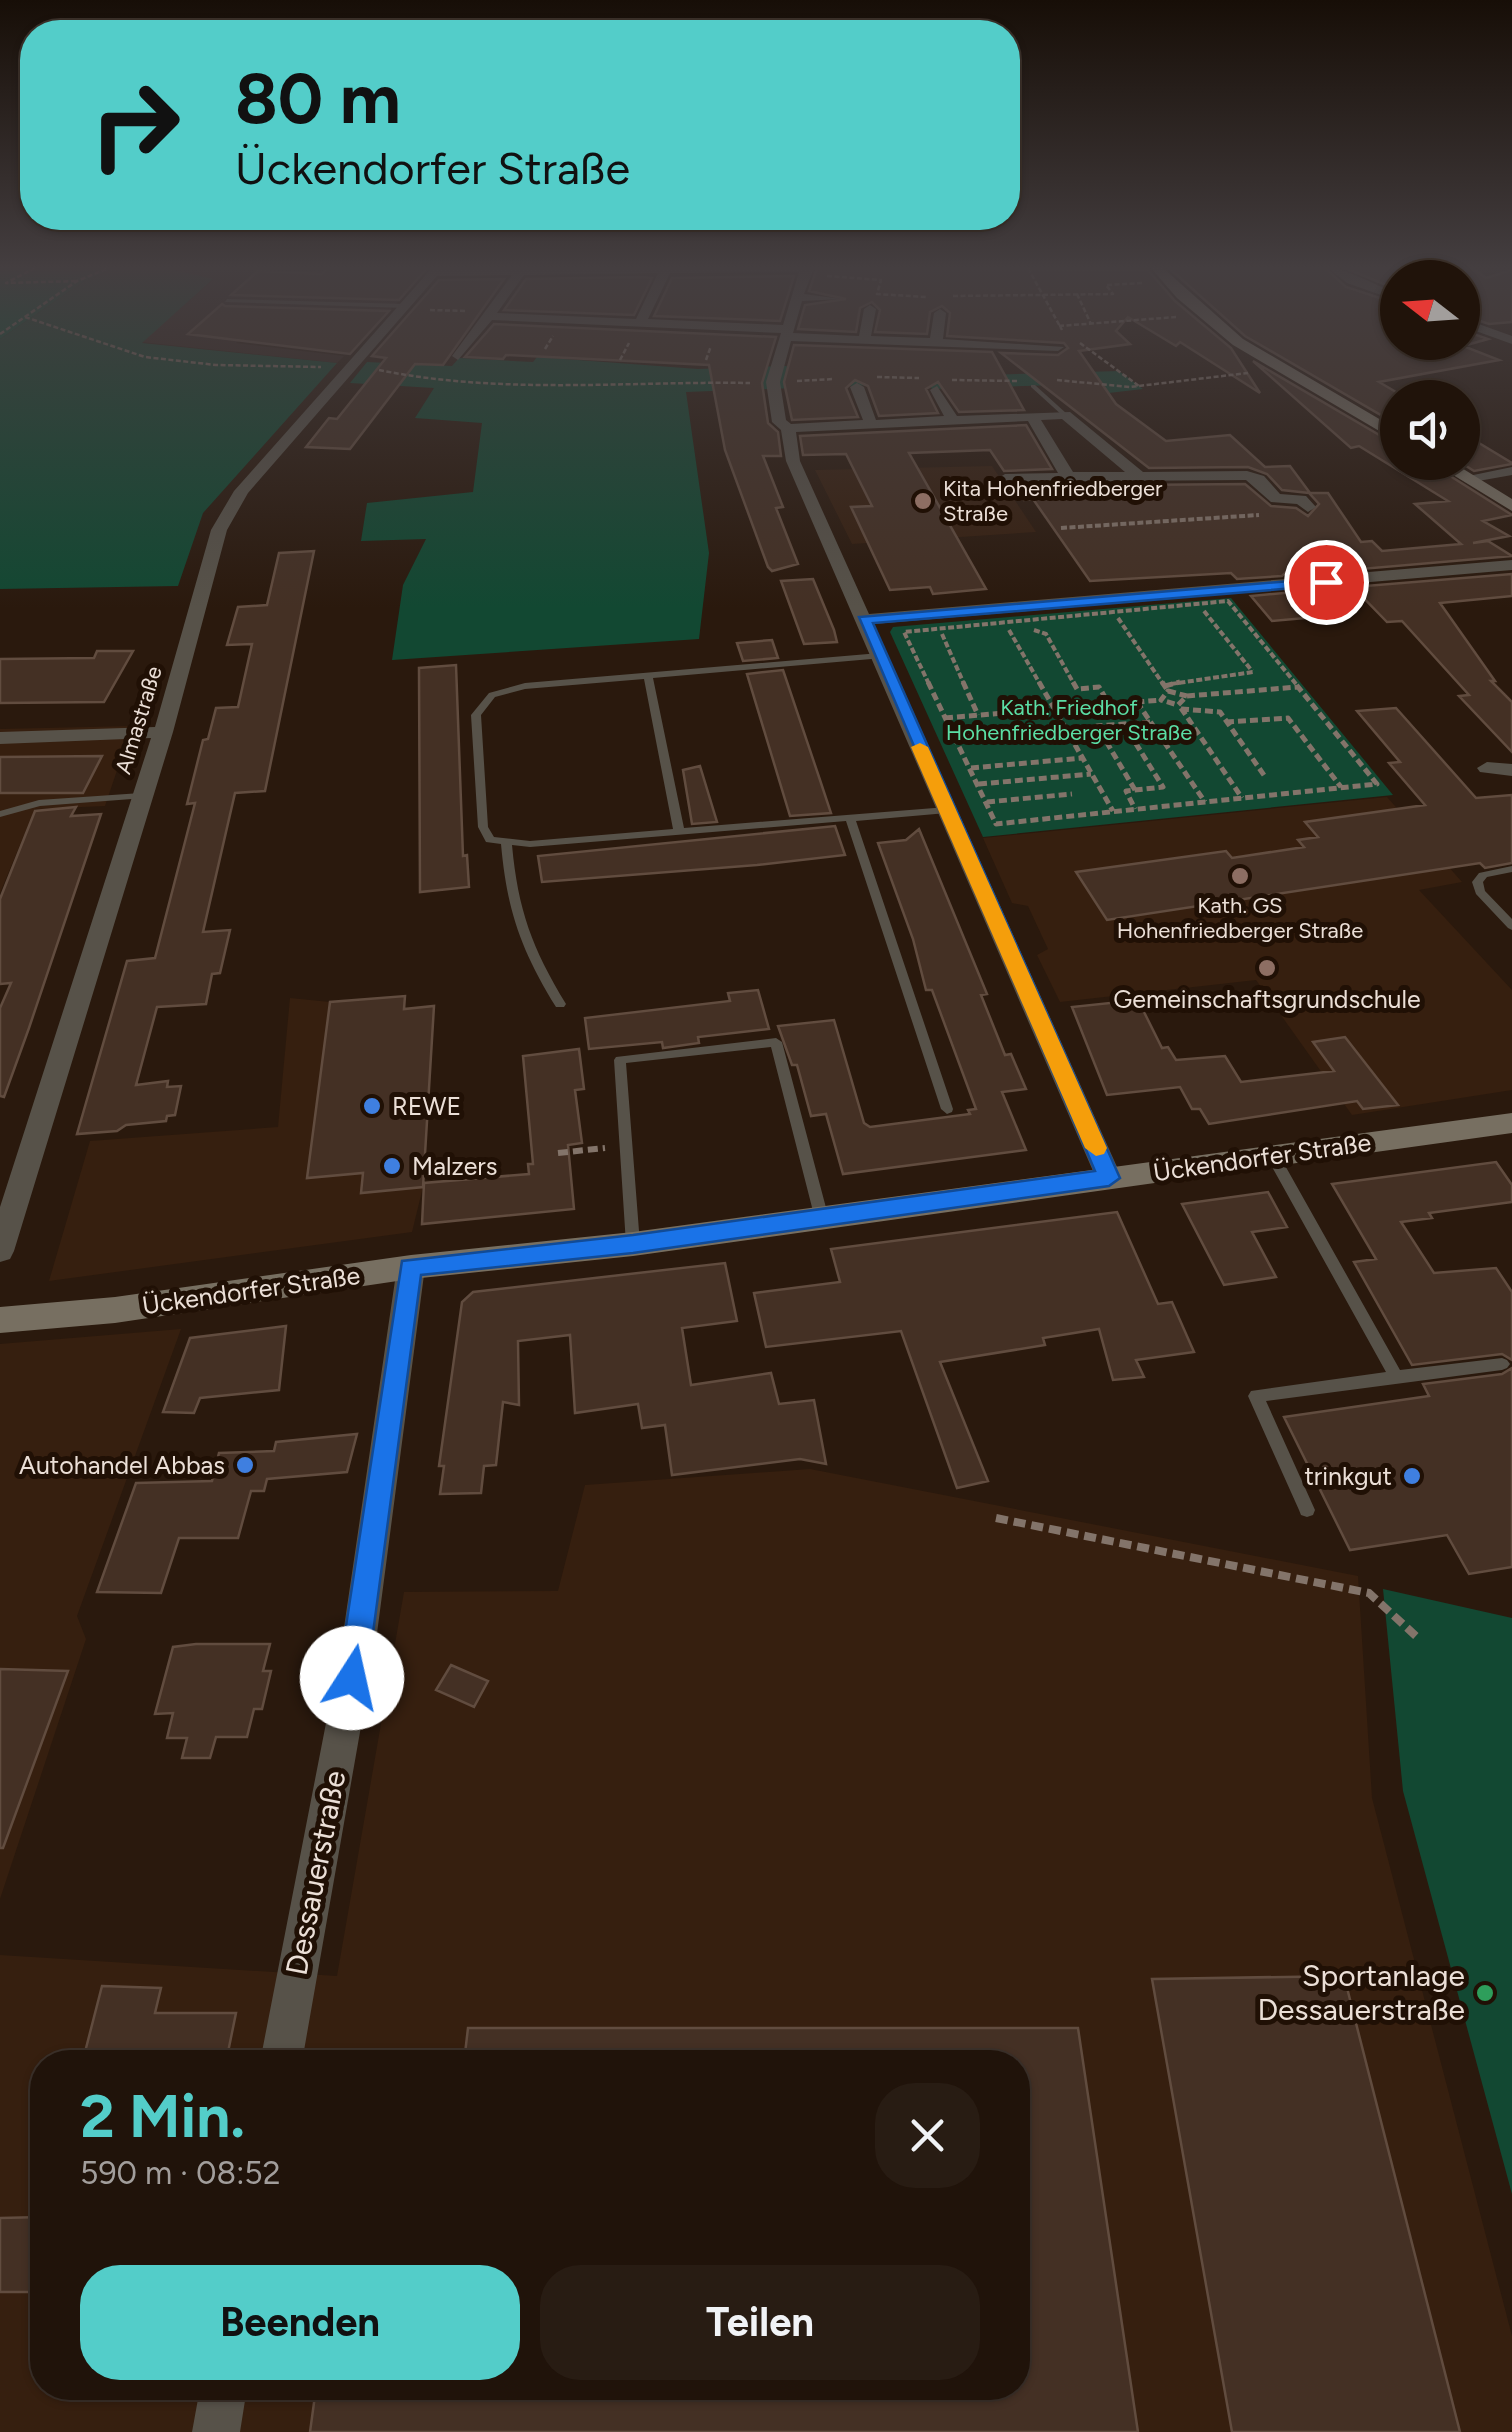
<!DOCTYPE html>
<html lang="de">
<meta charset="utf-8">
<style>
:root{--surface:#20130a;--page:#281c13;--text:#f1f3f6;--muted:#a29e9c;--line:#3d322b;--accent:#53cdc9}
body{margin:0;font-family:Figtree,sans-serif;background:var(--page);color:var(--text);height:100vh;display:flex;flex-direction:column;font-size:38px;white-space:nowrap}
*{box-sizing:border-box;margin:0}
p{font-size:32px;color:var(--muted)}
.icon{flex:none;width:55px;height:55px;fill:none;stroke:currentColor;stroke-width:2;stroke-linecap:round;stroke-linejoin:round}
.map{position:relative;flex:1;overflow:hidden}
.panel{position:absolute;left:30px;top:2050px;width:1000px;height:350px;display:flex;flex-direction:column;background:var(--surface);border-radius:40px;box-shadow:0 2px 8px #0004,0 0 0 2px var(--line)}
.panel>*{flex:none}
.banner{position:absolute;left:20px;top:20px;width:1000px;height:210px;border-radius:40px;box-shadow:0 2px 8px #0004,0 0 0 2px var(--line);background:#53cdc9;color:#111;overflow:hidden}
.needle{width:65px;rotate:287deg}
.tools{position:absolute;left:1380px;top:260px;display:grid;gap:20px}
.tools a{display:grid;place-items:center;width:100px;height:100px;border-radius:50%;background:var(--surface);box-shadow:0 2px 8px #0004,0 0 0 2px var(--line);font-size:50px}
.pin{position:absolute;display:grid;place-items:center;width:85px;height:85px;color:#fff;margin:-42px;border:5px solid #fff;border-radius:50%;box-shadow:0 2px 10px #0007}
.me{position:absolute;width:110px;margin:-55px;rotate:10deg;stroke-linejoin:round;filter:drop-shadow(0 0 8px #0008)}
.turn{display:flex;align-items:center;gap:35px;height:210px;padding:0 50px;font-size:45px}
.turn .icon{width:130px;height:130px;stroke-width:2.5}
.turn b{display:block;font-size:70px;line-height:85px}
.round{display:grid;place-items:center;flex:none;width:105px;height:105px;border-radius:40px;background:var(--page)}
.headline{display:flex;align-items:center;justify-content:space-between;height:170px;padding:0 50px}
h1{font-size:60px;font-weight:700;line-height:75px;color:var(--accent)}
.button{display:flex;gap:20px;margin-top:auto;padding:20px 50px}
.button a{flex:1;height:115px;border-radius:40px;background:var(--accent);color:#111;font-size:40px;font-weight:700;line-height:115px;text-align:center}
.button a+a{background:var(--page);color:var(--text)}
.map>svg:first-child{display:block}
</style>
<div class="map">
<svg width="1512" height="2432" viewBox="0 0 1512 2432">
<rect width="100%" height="100%" fill="#2a190d"/>
<path fill="#361f0f" fill-rule="evenodd" d="M992 466 1036 532 852 544 815 470Z
M132 726 105 806 35 809 0 893V729Z
M1387 797 1462 882 1419 890 1512 990V1090L1352 1115 1256 980 1060 1002 1037 955 1048 949 1028 906 1012 903 983 838Z
M405 996V1009L434 1006 423 1187 412 1232 49 1281 90 1141 278 1127 290 998 330 1002Z
M181 1329 77 1616 86 1639 0 1899V1344Z
M810 1469 1358 1576 1372 1798 1512 2336V2432H0V1955L337 1976 404 1592 558 1591 585 1485ZM42 2062H1018V2388H42Z"/>
<path fill="#35241c" d="M166 268H430L369 332 267 323 236 343 344 356 337 363 141 342 213 280Z"/>
<path fill="#124832" d="M116 268H166L213 279 142 343 337 363 203 513 178 586 0 589V339L83 282Z
M537 357 698 369 784 366 987 375 1119 371 1143 389 1074 397 1058 385 932 389 928 383 686 392 709 553 699 639 392 660 403 585 426 539 361 541 367 503 473 492 482 423 415 418 434 388 350 383 367 362 452 366 459 358 533 362Z
M1231 598 1393 795 983 837 890 632 893 627Z
M1383 1589 1512 1618V2194L1403 1791Z"/>
<path fill="#005739" d="M0 268H115L83 282 0 339Z"/>
<path fill="#443024" stroke="#614c3f" stroke-width="2.5" d="M328 268H427L399 300 231 295 258 271 322 274Z
M817 268 1148 270 1175 301 1231 348 1260 393 1180 342 1176 346 1128 317 1116 331 1130 344 1079 351 1116 404 1166 441 1230 435 1265 467 1290 466 1310 493H1328L1361 542 1372 541 1382 551 1461 544 1415 504 1448 501 1359 446 1351 448 1253 361 1398 446V462H1428L1512 515 1483 521 1509 536 1473 543 1488 541 1512 556 1338 571 1314 546 1282 576 1237 579 1231 573 1090 581 1033 499 1024 500 1018 486 1245 484 1271 506 1296 508 1308 516 1319 504 1309 493 1282 490 1267 474 1248 467 1149 468 1001 353 1058 355 1068 348 1064 343 947 336 950 313 942 306 930 312 927 334 875 332 880 310 872 302 860 308 856 332 798 329 805 305 846 299 809 291Z
M1325 268 1346 287 1398 304V342H1462V330L1488 339 1463 346 1499 360 1379 382 1401 395H1398V425L1245 336 1170 269Z
M1345 268H1473L1486 278 1512 270V322L1489 324 1462 315V278H1398V290Z
M794 276 780 321 654 316 672 278Z
M641 277 652 278 634 315 504 310 526 279Z
M504 279 443 365 415 364 350 449 306 447 329 418 337 419 386 358 372 356 439 280Z
M222 304 225 306 389 311 350 354 188 334Z
M494 324 776 337 762 383 768 423 778 432 781 456H763L783 507 776 508 798 564 772 571 768 567 725 450 709 365 506 355 503 359 465 357Z
M794 345 992 352 1024 410 959 412 938 382 926 389 938 413 879 416 868 386 855 380 846 388 858 417 792 420 784 382Z
M1026 425 1052 469 1004 471 990 450 909 453 986 589 933 594 930 587 890 590 851 507 872 506 846 454 803 455 800 436Z
M1474 440 1512 463V464L1474 471 1460 462 1462 442Z
M314 551 265 791 235 793 203 932 230 930 220 973 212 974 206 1004 157 1007 136 1085 168 1081 167 1087 181 1086 175 1115 167 1116 166 1121 126 1125 117 1131 77 1134 127 961 155 958 195 803 187 804 203 740 208 739 216 708 238 707 252 644 227 645 238 607 267 605 279 553Z
M1512 574V596L1440 603 1495 681H1491L1512 702V752L1459 696 1469 695 1402 621 1387 622 1353 587Z
M813 579 834 630 837 642 804 644 781 581Z
M1295 592 1317 617 1272 621 1251 596Z
M772 640 778 658 743 661 737 643Z
M97 651H133L104 702 0 703V659L94 658Z
M456 665 463 856 467 855 469 887 420 892 419 668Z
M783 670 820 780 831 813 790 816 747 674Z
M1396 708 1476 798 1512 795V863L1485 868 1480 863 1107 920 1076 872 1226 851 1232 858 1304 847 1298 840 1318 837 1305 822 1425 805 1389 763 1400 762 1357 711Z
M102 756 83 793H0V757Z
M700 766 717 822 692 824 683 770Z
M76 807 71 816 101 814 29 1028 4 1097 0 1096V1008L11 983 0 984V899L35 811Z
M835 826 845 855 757 865 542 882 538 856Z
M919 829 987 994 981 995 1005 1055 1011 1054 1026 1089 1002 1092 1026 1150 843 1174 826 1114 811 1116 797 1065H792L778 1026 834 1020 864 1123 870 1127 970 1114 968 1110 976 1109 932 990H926L913 939 878 843 906 840Z
M758 990 769 1029 698 1037 699 1043 663 1048 662 1042 589 1049 585 1018 730 1001 728 993Z
M405 996 404 1009 434 1006 423 1187 361 1193 363 1173 307 1178 330 1002Z
M1138 1000 1162 1048 1168 1047 1176 1060 1225 1056 1241 1082 1334 1071 1313 1042 1345 1037 1398 1105 1363 1109 1357 1101 1209 1124 1200 1109H1192L1180 1087 1107 1095 1072 1007Z
M579 1049 584 1089 575 1090 582 1143 568 1145 574 1209 422 1224 424 1183 529 1174 528 1164H533L523 1056Z
M1496 1162 1512 1185V1202L1429 1213 1432 1218 1401 1222 1434 1273 1496 1268 1512 1292V1360L1502 1354 1412 1365 1354 1262 1376 1259 1332 1184Z
M1268 1192 1287 1227 1252 1232 1276 1277 1224 1285 1182 1204Z
M1117 1212 1158 1304 1172 1302 1194 1352 1136 1360 1144 1377 1113 1380 1099 1329 1043 1338 1045 1345 940 1362 988 1481 957 1488 901 1331 766 1347 754 1293 840 1282 831 1249Z
M725 1263 737 1321 682 1328 691 1385 771 1373 779 1404 814 1400 826 1464 800 1459 672 1475 665 1425 642 1428 638 1404 575 1413 570 1335 518 1341 519 1405 503 1402 496 1465 484 1466 481 1493 440 1494 444 1466H439L462 1302 473 1292Z
M286 1326 279 1390 200 1398 194 1413 163 1412 190 1338Z
M1512 1368V1567L1469 1574 1447 1535 1350 1550 1284 1417 1429 1396 1423 1384 1502 1374Z
M357 1434 347 1472 267 1479 264 1491H251L238 1538H179L161 1593 97 1592 136 1483 212 1481 219 1453 274 1451 276 1442Z
M196 1644H270L263 1671H271L262 1709H254L247 1737H216L210 1758H182L187 1738H167L173 1713 155 1714 173 1647Z
M451 1665 488 1681 474 1707 436 1690Z
M0 1669 68 1671 3 1848H0Z
M1344 1976 1460 2432H1232L1152 1979Z
M102 1986 161 1988 155 2013H236L226 2062H144L145 2056H84Z
M468 2028H1078L1138 2432H310L316 2388H1018V2062H464Z
M42 2217V2292H0V2218Z"/>
<g fill="none" stroke-linecap="round" stroke-linejoin="round">
<path stroke="#83746a" stroke-width="2.5" stroke-dasharray="5 2.5" stroke-linecap="butt" d="M35 268 6 283 77 281
M1028 268 1062 330
M827 276 881 280 877 294 926 297
M1077 294 1091 324
M953 296 1113 294 1106 285 1143 283
M430 310 467 311
M25 317 145 357 216 365 321 367
M1059 326 1176 317
M0 334 77 281 109 268
M1080 343 1139 386
M545 349 553 336
M620 360 629 343
M706 360 711 346
M379 370C502 395 626 381 750 383
M877 377 919 378
M952 380 1019 381
M1057 380 1130 387 1248 373
M797 381 834 379"/>
<path stroke="#83746a" stroke-width="4" stroke-dasharray="6 2.5" stroke-linecap="butt" d="M1061 528 1259 515
M1204 611 1252 671
M1118 618 1163 684
M1009 630 1040 684
M1034 630 1046 634 1074 684
M942 634 964 684
M929 684 904 632 1228 601 1296 684
M1171 684 1253 672"/>
<path stroke="#83746a" stroke-width="5" stroke-dasharray="8 4" stroke-linecap="butt" d="M928 682 996 824 1377 784 1294 682
M963 682 978 715
M1039 682 1113 811
M1073 682 1077 689 1099 687 1109 704
M1162 682 1168 691
M1165 686 1180 682
M1168 691 1187 696 1178 705 1161 700Z
M1187 696 1298 687
M1137 702 1205 802
M1181 708 1242 798
M1181 709 1220 712 1266 778
M945 718 1161 700
M1226 722 1288 718 1341 787
M1123 723 1163 787 1126 791 1135 809
M971 768 1082 758
M979 784 1091 774
M1135 790 1097 726 1150 722
M987 802 1072 794"/>
<path stroke="#83746a" stroke-width="6" stroke-dasharray="10 5" stroke-linecap="butt" d="M558 1153 605 1148"/>
<path stroke="#83746a" stroke-width="8" stroke-dasharray="12 6" stroke-linecap="butt" d="M996 1518 1369 1593 1417 1637"/>
<path fill="#575249" fill-rule="evenodd" d="M280 268H293L290 270Z
M227 299 406 304 409 306 406 308 225 302Z
M1031 385H1035L1067 414V416H1063L1031 387Z
M880 653 885 656 883 658 653 678 684 828 947 807 952 810 947 813 856 821 953 1109 952 1112 947 1114 941 1109 846 821 530 847 512 845C518 910 532 948 566 1004L564 1007H556C521 950 507 911 501 844L486 842 478 827 471 715 489 693 525 683ZM644 679 673 829 530 841 494 837 488 827 481 715 495 697 525 689Z
M141 793 145 794V798L40 806 0 817V811L39 800Z
M1512 866V872L1487 877 1483 882 1485 891 1512 919V930L1508 928 1476 894 1472 882 1479 873Z
M776 1038 782 1042 829 1219 827 1223H817L815 1219 771 1047 626 1063 640 1244 638 1248H628L626 1244 614 1060 616 1057Z
M1273 1151 1278 1153 1400 1370 1502 1358 1507 1360 1510 1364 1507 1368 1502 1370 1266 1401 1315 1510 1313 1515 1307 1517 1301 1515 1299 1510 1248 1396 1251 1391 1386 1372 1266 1156Z"/>
<path fill="#575249" fill-rule="evenodd" d="M432 268H814L804 294 842 299 802 301 793 333 859 336 864 309 870 305 876 309 871 336 930 338 934 313 940 309 946 313 943 339 1064 347 1058 351 791 341 780 382 786 420 791 424 863 420 850 387 857 383 864 387 876 420 944 416 930 390 937 386 957 416 1070 412 1143 472 1247 471 1264 476 1280 494 1306 496 1316 507 1308 512 1297 504 1271 502 1246 480 1000 482 997 479 1005 474 1058 473 1028 421 796 432 800 461 869 614 1512 560V570L874 624 1122 1178 1118 1185H1100L1096 1178 786 461 781 430 772 422 766 382 781 333 492 320 458 360 452 356 512 275 437 276 248 493 227 530 173 732 14 1251 10 1259 0 1262V1207L151 738 0 744V732L155 727 211 530 234 491ZM799 272 783 325 648 319 670 273ZM658 273 636 319 497 313 524 275ZM1062 419 1125 472H1073L1041 420Z
M1328 268C1344 267 1379 287 1398 294V301L1347 283Z
M1462 318 1512 336V344L1462 326Z
M1512 467V475L1467 483 1459 478Z
M1487 762 1512 764V776L1480 772 1477 768Z
M411 1256 421 1259 425 1267 376 1641 302 2062H260L342 1641 397 1267 401 1259Z
M200 2388H247L240 2432H192Z"/>
<path fill="#776f61" fill-rule="evenodd" d="M1151 268H1163L1243 339 1398 430V442L1233 345 1177 298Z
M1432 462H1452L1512 499V511Z
M1512 1113V1133L633 1256 411 1279 115 1323 0 1333V1307L115 1297 411 1255 633 1232Z"/>
</g>
<linearGradient id="sky" x2="0" y2="1"><stop stop-color="#170e07"/><stop offset="0.44" stop-color="#443e40"/><stop offset="1" stop-color="#443e40" stop-opacity="0"/></linearGradient>
<rect width="1512" height="608" fill="url(#sky)"/>
<path fill="#1a73e8" stroke="#114b97" stroke-width="2.5" d="M1326 578 1331 585 873 623 1120 1178 1109 1186 633 1253 421 1275 367 1678 363 1688 352 1692 342 1688 338 1678 402 1261 633 1235 1095 1171 859 617Z"/>
<path fill="#f59e0b" d="M920 743 928 747 1107 1148 1104 1154 1096 1156 1085 1148 911 747Z"/>
<g fill="#8d6e63" stroke="#201005" stroke-width="4">
<circle cx="923" cy="501" r="10"/>
<circle cx="1240" cy="876" r="10"/>
<circle cx="1267" cy="968" r="10"/>
</g>
<g fill="#3f7fe0" stroke="#201005" stroke-width="4">
<circle cx="372" cy="1106" r="10"/>
<circle cx="392" cy="1166" r="10"/>
<circle cx="245" cy="1465" r="10"/>
<circle cx="1412" cy="1476" r="10"/>
</g>
<circle fill="#2e9e5b" stroke="#201005" stroke-width="4" cx="1485" cy="1993" r="10"/>
<g text-anchor="middle" stroke-width="10" stroke-linejoin="round" paint-order="stroke">
<g font-size="22" fill="#ebdfd7" stroke="#201005" text-anchor="start">
<text x="943" y="496">Kita Hohenfriedberger<tspan x="943" dy="25">Straße</tspan></text>
<text x="1240" y="913" text-anchor="middle">Kath. GS<tspan x="1240" dy="25">Hohenfriedberger Straße</tspan></text>
</g>
<g font-size="22" fill="#5bdea5" stroke="#201005">
<text x="1069" y="715">Kath. Friedhof<tspan x="1069" dy="25">Hohenfriedberger Straße</tspan></text>
</g>
<g font-size="22" fill="#ebdfd7" stroke="#201005">
<text transform="translate(138 720) rotate(-73)" y="8">Almastraße</text>
</g>
<g font-size="25" fill="#ebdfd7" stroke="#201005" text-anchor="start">
<text x="1267" y="1008" text-anchor="middle">Gemeinschaftsgrundschule</text>
<text x="392" y="1115">REWE</text>
<text x="412" y="1175">Malzers</text>
<text x="225" y="1474" text-anchor="end">Autohandel Abbas</text>
<text x="1392" y="1485" text-anchor="end">trinkgut</text>
</g>
<g font-size="25" fill="#ebdfd7" stroke="#201005">
<text transform="translate(1262 1157) rotate(-8)" y="9">Ückendorfer Straße</text>
<text transform="translate(251 1290) rotate(-8)" y="9">Ückendorfer Straße</text>
</g>
<g font-size="30" fill="#ebdfd7" stroke="#201005">
<text transform="translate(316 1873) rotate(-79)" y="10">Dessauerstraße</text>
</g>
<g font-size="30" fill="#ebdfd7" stroke="#201005" text-anchor="end">
<text x="1465" y="1986">Sportanlage<tspan x="1465" dy="34">Dessauerstraße</tspan></text>
</g>
</g>
</svg>
<div class="tools">
<a><svg class="needle" viewBox="-14 -14 28 28"><path d="M0-13l5 13h-10z" fill="#e53935"/><path d="M0 13l5-13h-10z" fill="#a29e9c"/></svg></a>
<a><svg class="icon" aria-label="sound" viewBox="0 0 24 24"><path d="M4 9h4l5-4v14l-5-4H4zM17 9q2 3 0 6"/></svg></a>
</div>
<div class="pin" style="left:1326px;top:582px;background:#d93025"><svg class="icon" aria-label="arrive" viewBox="0 0 24 24"><path d="M6 21V4h12l-3 4 3 4H6"/></svg></div>
<svg class="me" style="left:352px;top:1678px" viewBox="-20 -20 40 40"><circle r="19" fill="#fff"/><path d="M0-13L10 11 0 6-10 11z" fill="#1a73e8"/></svg>
<div class="banner">
<div class="turn"><svg class="icon" aria-label="right" viewBox="0 0 24 24"><path d="M7 20v-9h11M14 6l5 5-5 5"/></svg><div><b>80 m</b>Ückendorfer Straße</div></div>
</div>
<section class="panel">
<div class="headline"><div><h1>2 Min.</h1><p>590 m · 08:52</p></div><a class="round"><svg class="icon" aria-label="close" viewBox="0 0 24 24"><path d="M6 6l12 12M18 6L6 18"/></svg></a></div>
<div class="button"><a>Beenden</a><a>Teilen</a></div>
</section>
</div>
